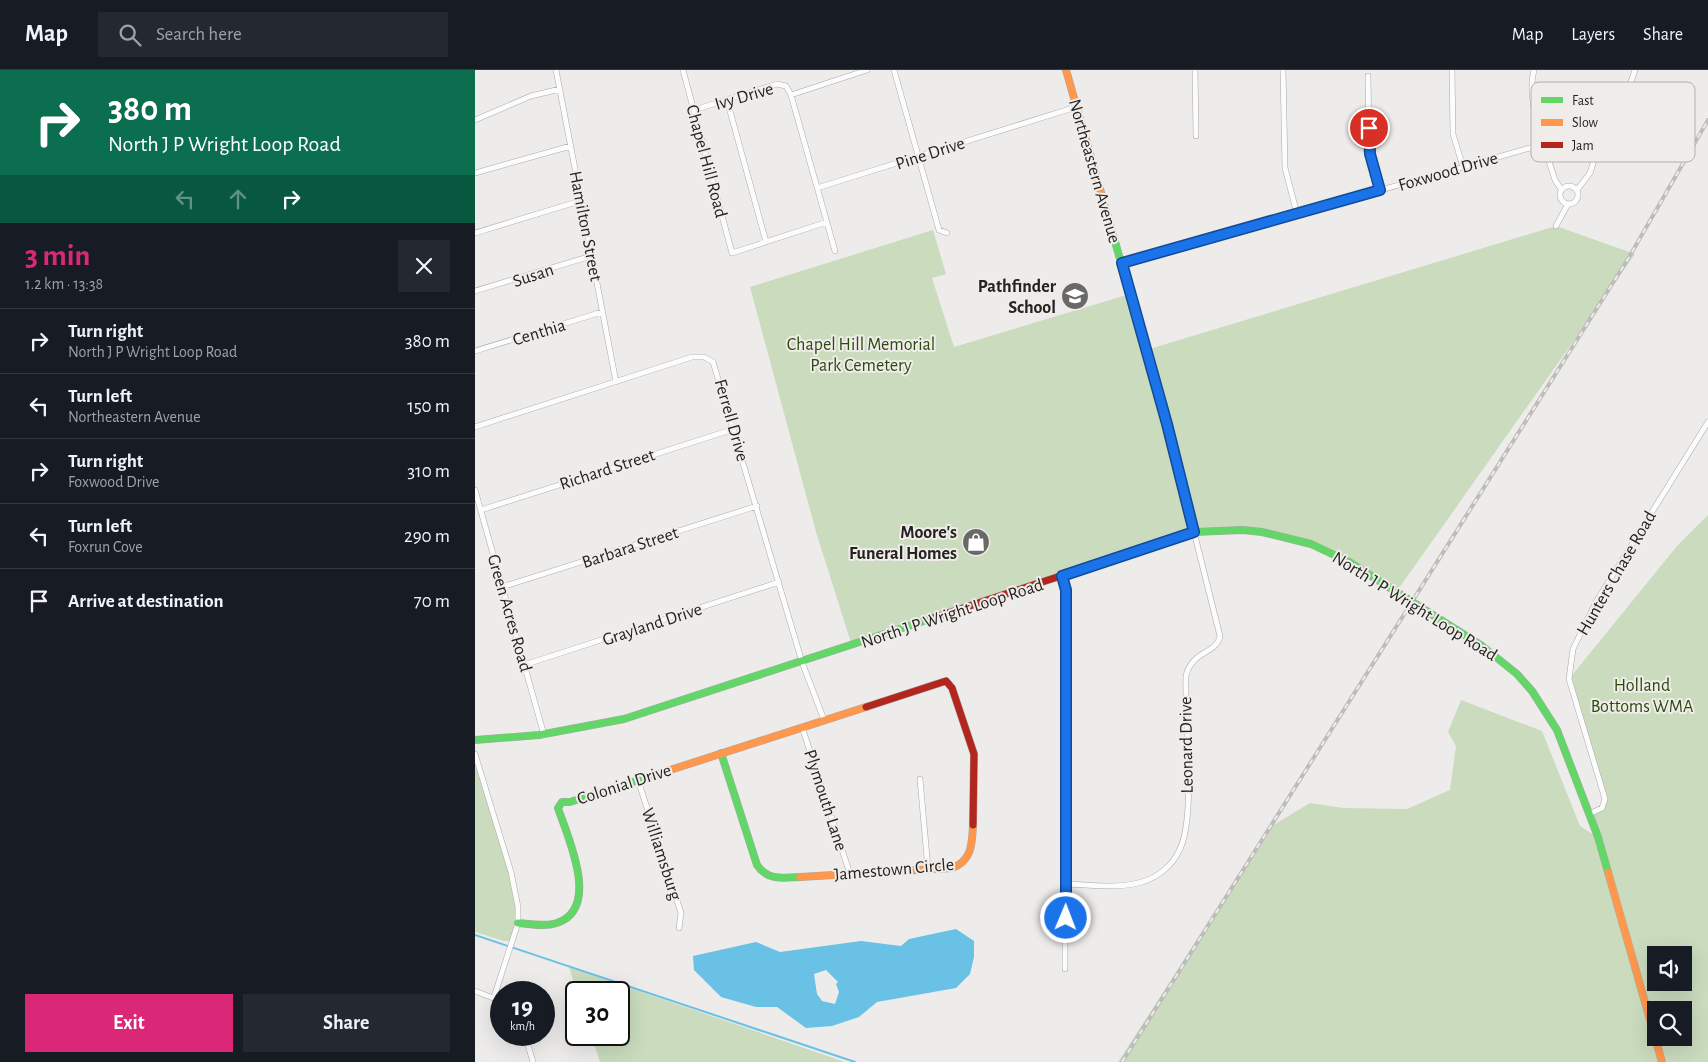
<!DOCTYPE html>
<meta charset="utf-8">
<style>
:root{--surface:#171b24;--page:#242831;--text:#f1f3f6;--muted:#9ea1a6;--line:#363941;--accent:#db2777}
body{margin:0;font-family:"Alegreya Sans",sans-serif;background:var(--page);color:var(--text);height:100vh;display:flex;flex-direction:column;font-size:19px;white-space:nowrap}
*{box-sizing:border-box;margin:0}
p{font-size:16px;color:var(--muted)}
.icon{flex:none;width:28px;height:28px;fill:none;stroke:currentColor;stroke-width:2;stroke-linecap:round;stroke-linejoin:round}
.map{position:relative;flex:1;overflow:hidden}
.sheet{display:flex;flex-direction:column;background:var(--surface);width:475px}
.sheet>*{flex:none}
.banner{background:#0b6e4f;color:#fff;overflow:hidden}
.tools{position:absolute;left:1172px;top:876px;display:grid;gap:10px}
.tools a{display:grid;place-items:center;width:45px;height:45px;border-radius:0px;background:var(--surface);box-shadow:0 5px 20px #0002;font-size:25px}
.speed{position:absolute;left:15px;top:911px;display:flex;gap:10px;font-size:25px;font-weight:700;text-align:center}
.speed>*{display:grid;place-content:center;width:65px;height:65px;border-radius:50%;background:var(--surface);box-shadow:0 5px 20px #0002;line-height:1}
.speed small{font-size:12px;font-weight:400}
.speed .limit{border:2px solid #111;border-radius:8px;background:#fff;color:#111}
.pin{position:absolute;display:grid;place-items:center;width:42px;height:42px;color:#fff;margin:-21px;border:2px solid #fff;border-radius:50%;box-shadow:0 1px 5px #0007}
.me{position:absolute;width:55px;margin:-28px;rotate:1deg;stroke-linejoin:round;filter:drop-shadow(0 0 4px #0008)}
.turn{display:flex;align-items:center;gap:18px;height:105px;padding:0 25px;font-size:22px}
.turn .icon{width:65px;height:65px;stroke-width:2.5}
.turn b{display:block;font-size:35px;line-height:42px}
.lanes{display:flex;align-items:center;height:48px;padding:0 25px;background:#0003;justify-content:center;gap:25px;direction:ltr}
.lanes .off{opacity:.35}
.round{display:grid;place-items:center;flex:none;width:52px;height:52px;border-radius:0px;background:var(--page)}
.summary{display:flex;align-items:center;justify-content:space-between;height:85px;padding:0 25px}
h1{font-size:30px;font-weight:600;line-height:38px;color:var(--accent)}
.primary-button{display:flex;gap:10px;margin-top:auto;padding:10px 25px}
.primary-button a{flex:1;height:58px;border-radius:0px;background:var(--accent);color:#fff;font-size:20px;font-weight:600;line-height:58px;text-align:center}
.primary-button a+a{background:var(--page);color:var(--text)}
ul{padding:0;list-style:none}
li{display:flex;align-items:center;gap:15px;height:65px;padding:0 25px;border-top:1px solid var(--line)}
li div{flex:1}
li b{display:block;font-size:19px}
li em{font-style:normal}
header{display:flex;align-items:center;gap:30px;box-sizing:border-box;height:70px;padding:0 25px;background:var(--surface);border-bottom:1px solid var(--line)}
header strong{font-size:24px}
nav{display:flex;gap:28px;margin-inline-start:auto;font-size:18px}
.search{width:350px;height:45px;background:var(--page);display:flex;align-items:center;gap:12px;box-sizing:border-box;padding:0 18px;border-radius:0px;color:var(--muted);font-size:19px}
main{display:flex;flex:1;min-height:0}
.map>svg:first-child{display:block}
</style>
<header>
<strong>Map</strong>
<div class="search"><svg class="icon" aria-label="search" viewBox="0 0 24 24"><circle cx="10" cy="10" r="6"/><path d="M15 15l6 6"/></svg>Search here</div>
<nav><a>Map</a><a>Layers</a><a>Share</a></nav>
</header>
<main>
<section class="sheet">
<div class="banner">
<div class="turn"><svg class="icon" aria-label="right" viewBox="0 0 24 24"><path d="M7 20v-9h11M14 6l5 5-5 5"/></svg><div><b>380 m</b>North J P Wright Loop Road</div></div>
<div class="lanes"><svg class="icon off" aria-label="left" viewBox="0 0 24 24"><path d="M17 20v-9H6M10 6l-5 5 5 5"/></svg><svg class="icon off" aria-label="ahead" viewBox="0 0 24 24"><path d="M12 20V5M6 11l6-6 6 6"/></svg><svg class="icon" aria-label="right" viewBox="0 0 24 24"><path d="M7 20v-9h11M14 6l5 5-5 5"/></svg></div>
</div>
<div class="summary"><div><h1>3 min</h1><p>1.2 km · 13:38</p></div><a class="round"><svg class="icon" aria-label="close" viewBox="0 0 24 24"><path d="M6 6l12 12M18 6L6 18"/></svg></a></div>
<ul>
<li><svg class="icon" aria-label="right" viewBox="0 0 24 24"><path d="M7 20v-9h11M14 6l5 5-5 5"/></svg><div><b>Turn right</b><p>North J P Wright Loop Road</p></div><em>380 m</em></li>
<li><svg class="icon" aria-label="left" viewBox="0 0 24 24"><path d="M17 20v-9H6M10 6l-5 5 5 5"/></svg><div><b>Turn left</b><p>Northeastern Avenue</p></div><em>150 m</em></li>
<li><svg class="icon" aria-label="right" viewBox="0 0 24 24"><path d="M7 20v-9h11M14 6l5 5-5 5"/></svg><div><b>Turn right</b><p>Foxwood Drive</p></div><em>310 m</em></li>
<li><svg class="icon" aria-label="left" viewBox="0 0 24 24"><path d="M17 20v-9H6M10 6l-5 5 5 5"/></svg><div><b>Turn left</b><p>Foxrun Cove</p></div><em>290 m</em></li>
<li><svg class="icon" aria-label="arrive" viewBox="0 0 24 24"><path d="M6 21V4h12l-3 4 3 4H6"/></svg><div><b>Arrive at destination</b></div><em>70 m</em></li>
</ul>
<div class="primary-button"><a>Exit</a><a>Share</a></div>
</section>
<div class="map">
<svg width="1233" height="992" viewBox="0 0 1233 992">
<rect width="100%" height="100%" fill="#eeecea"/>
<path fill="#cadbbe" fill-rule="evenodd" d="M1081 156 1160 184 922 521 855 483 787 462H719L377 576 341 462 275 217 458 160 471 204 457 208 479 277 655 224 671 280Z
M1233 445V992H643L795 757 835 733 868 738 932 739 975 720 981 676 973 662 986 630 1067 661 1105 756 1122 767 1116 744 1127 738 1130 729 1094 609 1202 476ZM1181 885H1209V912H1181ZM1181 940H1209V968H1181Z
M0 684 43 837 38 871H29L0 862Z
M94 897 370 992H125L116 965H144V922H102Z"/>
<path fill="#69c1e5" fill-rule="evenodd" d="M481 859 499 871V887L495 904 481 918 402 932 384 947 357 956 331 958 302 937H281L246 927 219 900 218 886 281 872 305 882 386 871 426 876 434 869ZM351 900 363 912 361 914 364 922 360 934 347 931 342 924 339 904Z"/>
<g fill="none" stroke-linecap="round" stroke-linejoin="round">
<path stroke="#69c1e5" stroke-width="2" d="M0 865 380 992"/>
<g stroke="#aaa9a8" stroke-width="6">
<path id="street" d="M81 0 141 312
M208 0 257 183 352 152
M419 0 464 160 472 163
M720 0 721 66
M808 0 810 98 822 144
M977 0 978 64 988 97
M1059 0C1050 30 1071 80 1080 110L1086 119
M893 6 894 75 905 120
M1156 12 1160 0
M316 25 392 0
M252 30 291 172
M219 40 302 14 311 16 316 25 360 181
M0 50 56 26 85 19
M0 103 96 76
M1085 125a9 9 0 1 1 18 0a9 9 0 1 1-18 0Z
M342 118 601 37
M1102 120 1115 103 1120 87
M1081 156 1093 134
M0 163 105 131
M647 193 1069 74
M0 221 116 186
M0 281 127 242
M0 357 217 287H229L238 292 327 592 349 650
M0 420 69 665
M6 440 259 359
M587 506 591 520 590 899
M27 517 282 436
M49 595 304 512
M327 657 375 804
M0 684 36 802 43 837V853L19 927
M445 709 453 799
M163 710 206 843 204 858
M1114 744 1127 738 1130 729 1094 609 1098 579 1121 532 1233 352
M591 814C615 815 644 819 667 812 683 807 697 796 704 781 722 747 709 649 711 606 717 580 742 584 745 566L719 462
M0 921 26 931
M50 965 58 992"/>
</g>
<g stroke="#aaa9a8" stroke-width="8">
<path id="fast" d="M639 168 692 354 717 456
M1007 576 1042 604 1057 621 1082 660 1123 767 1133 802
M0 670 64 665 149 649 455 549
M246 683 282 795C293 811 308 808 325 807
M43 853C55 854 70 857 82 853 126 838 93 768 83 738L87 732H95L189 702"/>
</g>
<g stroke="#aaa9a8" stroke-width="8">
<path id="slow" d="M591 0 639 168
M189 702 391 637
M1133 802 1187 992
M325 807 477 798C497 791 497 774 498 755"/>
</g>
<g stroke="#aaa9a8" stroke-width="8">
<path id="jam" d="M455 549 719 462 717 456
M391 637 471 611 477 618 499 684 498 755"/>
</g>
<use href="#street" stroke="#fcfcfc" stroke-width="5"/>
<use href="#fast" stroke="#63d668" stroke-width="7"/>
<use href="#slow" stroke="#ff974d" stroke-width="7"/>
<use href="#jam" stroke="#b3261e" stroke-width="7"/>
<g stroke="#bcbcba" stroke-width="4">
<path id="rail" d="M647 992 1153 189 1233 50"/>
</g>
<use href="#rail" stroke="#efece9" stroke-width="2" stroke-dasharray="5.5" stroke-linecap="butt"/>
<g stroke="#aaa9a8" stroke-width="8" stroke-linecap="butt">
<path id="fast-bridge" d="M719 462 768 460 787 462 836 474 874 492 1007 576"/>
</g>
<use href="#fast-bridge" stroke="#63d668" stroke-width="7"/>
</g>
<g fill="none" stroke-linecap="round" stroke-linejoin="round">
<g stroke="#114b97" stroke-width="12">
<path id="route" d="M591 848V520L587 506 719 462 692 354 647 193 905 120 895 84 894 58"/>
</g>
<use href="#route" stroke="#1a73e8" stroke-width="9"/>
</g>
<defs>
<g id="school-disc" transform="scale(1.4375)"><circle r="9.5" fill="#6b6968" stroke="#efece9"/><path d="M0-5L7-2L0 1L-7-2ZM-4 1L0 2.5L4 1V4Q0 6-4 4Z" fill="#fff"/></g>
<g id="shop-disc" transform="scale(1.4375)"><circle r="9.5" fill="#6b6968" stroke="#efece9"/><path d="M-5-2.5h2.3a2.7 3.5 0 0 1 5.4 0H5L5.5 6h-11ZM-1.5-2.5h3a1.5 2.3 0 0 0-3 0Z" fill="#fff"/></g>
</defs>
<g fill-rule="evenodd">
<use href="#school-disc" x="600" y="226"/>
<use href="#shop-disc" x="501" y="472"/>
</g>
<g text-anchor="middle" stroke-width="4" stroke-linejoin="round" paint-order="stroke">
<g font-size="18" fill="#242322" stroke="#efece9">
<text transform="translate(269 26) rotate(-16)" y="6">Ivy Drive</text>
<text transform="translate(455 83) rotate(-18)" y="6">Pine Drive</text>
<text transform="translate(232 91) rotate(75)" y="6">Chapel Hill Road</text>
<text transform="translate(620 101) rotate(74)" y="6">Northeastern Avenue</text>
<text transform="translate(973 101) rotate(-16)" y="6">Foxwood Drive</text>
<text transform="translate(111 156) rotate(79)" y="6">Hamilton Street</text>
<text transform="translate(58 205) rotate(-18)" y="6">Susan</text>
<text transform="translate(64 262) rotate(-17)" y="6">Centhia</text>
<text transform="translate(257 350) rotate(74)" y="6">Ferrell Drive</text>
<text transform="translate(132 399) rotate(-18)" y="6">Richard Street</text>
<text transform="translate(155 477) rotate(-18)" y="6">Barbara Street</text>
<text transform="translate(1141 503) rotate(-60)" y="6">Hunters Chase Road</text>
<text transform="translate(940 536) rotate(32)" y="6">North J P Wright Loop Road</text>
<text transform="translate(35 543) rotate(74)" y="6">Green Acres Road</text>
<text transform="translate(477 543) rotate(-18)" y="6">North J P Wright Loop Road</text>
<text transform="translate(177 554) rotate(-18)" y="6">Grayland Drive</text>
<text transform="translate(711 675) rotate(-91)" y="6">Leonard Drive</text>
<text transform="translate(149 714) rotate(-18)" y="6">Colonial Drive</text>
<text transform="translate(351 730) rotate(72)" y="6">Plymouth Lane</text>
<text transform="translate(187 784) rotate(72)" y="6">Williamsburg</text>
<text transform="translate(419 799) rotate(-5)" y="6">Jamestown Circle</text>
</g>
<g font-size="18" font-weight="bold" fill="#242322" stroke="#efece9" text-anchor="end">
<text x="581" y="222">Pathfinder<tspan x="581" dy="21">School</tspan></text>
<text x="482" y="468">Moore's<tspan x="482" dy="21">Funeral Homes</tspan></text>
</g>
<g font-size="18" fill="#2a4b0e" stroke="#efece9">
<text x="386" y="280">Chapel Hill Memorial<tspan x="386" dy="21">Park Cemetery</tspan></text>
<text x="1167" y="621">Holland<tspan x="1167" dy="21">Bottoms WMA</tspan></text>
</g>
</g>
<rect x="1056" y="12" width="164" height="80" rx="8" fill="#efece9" stroke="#b2b0ad" stroke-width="1"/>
<rect x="1066" y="27" width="22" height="6" fill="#63d668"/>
<rect x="1066" y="49" width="22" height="7" fill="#ff974d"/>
<rect x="1066" y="72" width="22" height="6" fill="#b3261e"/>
<g font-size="14" fill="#242322">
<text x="1097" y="35">Fast</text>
<text x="1097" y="57">Slow</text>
<text x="1097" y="80">Jam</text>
</g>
</svg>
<div class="tools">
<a><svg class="icon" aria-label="sound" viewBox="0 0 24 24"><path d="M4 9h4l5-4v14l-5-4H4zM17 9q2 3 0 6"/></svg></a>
<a><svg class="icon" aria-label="search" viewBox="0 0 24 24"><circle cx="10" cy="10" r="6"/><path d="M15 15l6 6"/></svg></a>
</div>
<div class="speed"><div>19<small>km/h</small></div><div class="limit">30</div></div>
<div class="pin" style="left:894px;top:58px;background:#d93025"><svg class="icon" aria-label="arrive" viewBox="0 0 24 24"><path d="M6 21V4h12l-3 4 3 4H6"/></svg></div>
<svg class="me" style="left:591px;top:848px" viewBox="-20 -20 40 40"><circle r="17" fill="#1a73e8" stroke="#fff" stroke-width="3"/><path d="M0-11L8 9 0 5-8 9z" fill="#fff"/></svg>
</div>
</main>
